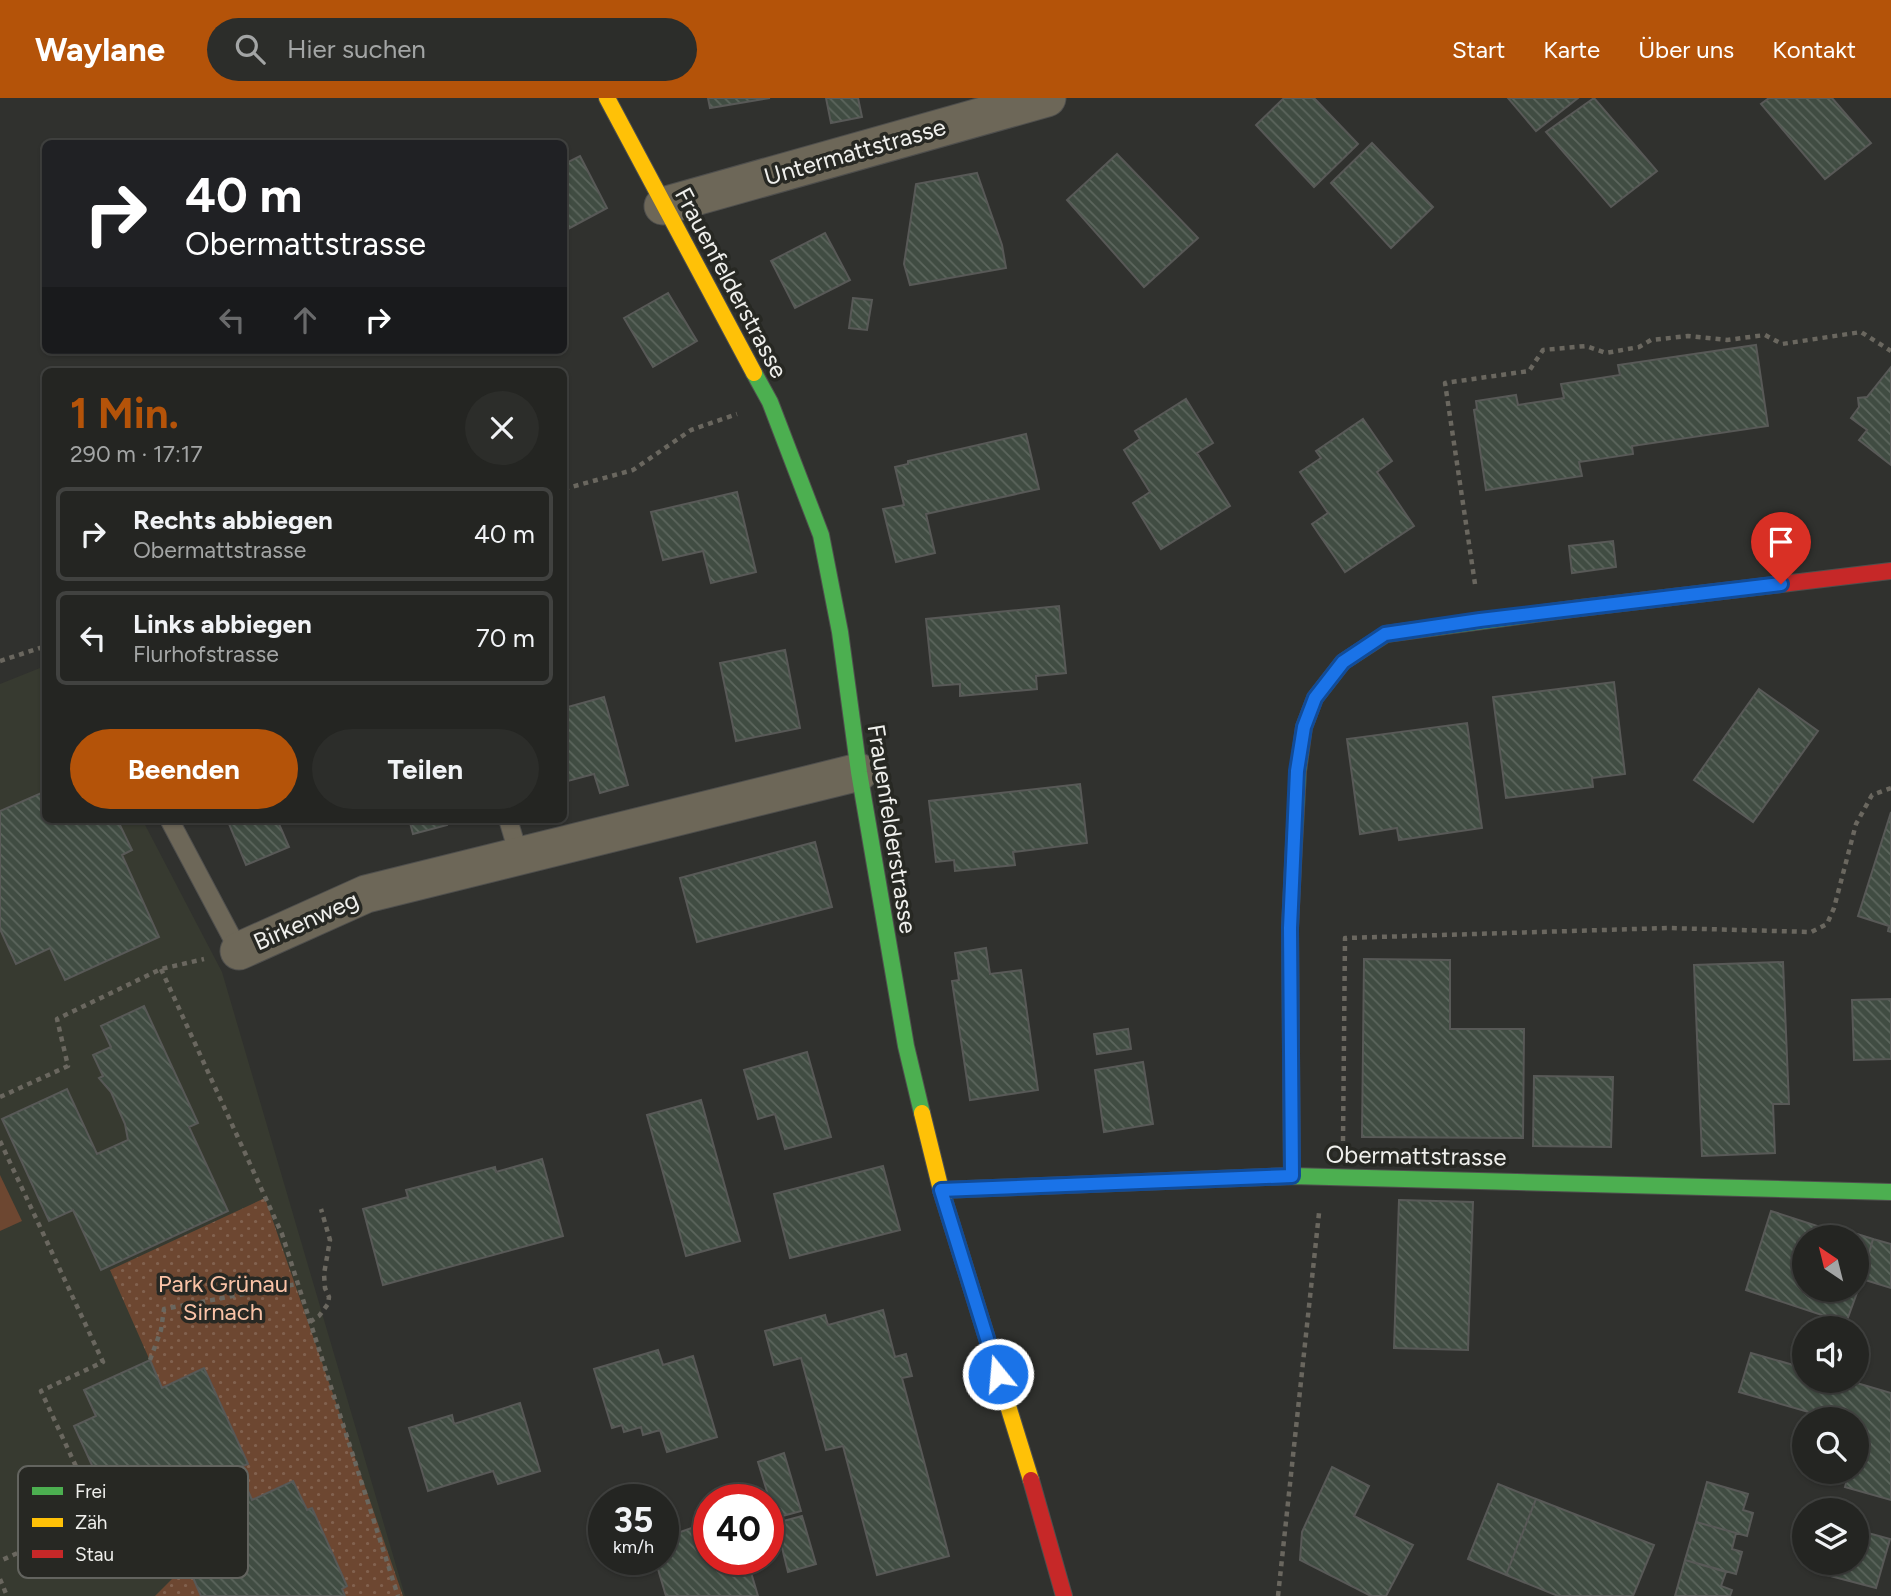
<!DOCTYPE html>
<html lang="de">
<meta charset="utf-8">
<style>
:root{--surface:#242522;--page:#2c2d2a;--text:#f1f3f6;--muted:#a3a5a5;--line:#414240;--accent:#b45309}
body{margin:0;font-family:Figtree,sans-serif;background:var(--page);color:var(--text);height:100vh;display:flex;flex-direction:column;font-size:26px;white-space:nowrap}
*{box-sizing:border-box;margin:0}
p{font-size:23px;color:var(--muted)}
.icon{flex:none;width:38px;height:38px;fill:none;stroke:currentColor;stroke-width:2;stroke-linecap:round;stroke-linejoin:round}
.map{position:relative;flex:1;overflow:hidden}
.details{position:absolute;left:42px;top:270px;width:525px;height:455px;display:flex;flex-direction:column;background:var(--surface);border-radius:10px;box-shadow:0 2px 5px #0004,0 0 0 2px var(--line)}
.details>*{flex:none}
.banner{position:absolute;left:42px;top:42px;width:525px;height:214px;border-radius:10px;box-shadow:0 2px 5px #0004,0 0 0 2px var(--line);background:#202124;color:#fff;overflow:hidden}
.needle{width:46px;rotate:325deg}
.buttons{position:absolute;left:1792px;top:1127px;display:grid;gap:14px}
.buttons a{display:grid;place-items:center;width:77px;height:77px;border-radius:50%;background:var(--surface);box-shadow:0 2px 5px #0004,0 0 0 2px var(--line);font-size:35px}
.speed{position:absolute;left:588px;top:1386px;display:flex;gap:14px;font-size:35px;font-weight:700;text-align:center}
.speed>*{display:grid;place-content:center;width:91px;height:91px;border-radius:50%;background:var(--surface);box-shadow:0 2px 5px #0004,0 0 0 2px var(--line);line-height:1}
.speed small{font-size:18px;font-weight:400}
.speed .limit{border:10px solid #d22;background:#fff;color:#111}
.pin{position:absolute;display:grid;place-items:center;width:60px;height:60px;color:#fff;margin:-72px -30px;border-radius:50% 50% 50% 0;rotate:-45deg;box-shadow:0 0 7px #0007}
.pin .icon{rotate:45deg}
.me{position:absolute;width:77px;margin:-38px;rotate:343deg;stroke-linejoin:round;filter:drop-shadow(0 0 5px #0008)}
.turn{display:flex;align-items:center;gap:24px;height:147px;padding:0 28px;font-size:32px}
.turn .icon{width:91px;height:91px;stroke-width:2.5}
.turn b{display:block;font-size:49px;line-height:60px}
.lanes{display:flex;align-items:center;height:66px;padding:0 28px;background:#0003;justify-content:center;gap:35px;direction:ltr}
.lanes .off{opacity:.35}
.round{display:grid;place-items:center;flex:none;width:74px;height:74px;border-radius:37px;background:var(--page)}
.headline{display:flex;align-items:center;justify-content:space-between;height:119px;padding:0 28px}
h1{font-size:42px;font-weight:700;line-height:52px;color:var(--accent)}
.action{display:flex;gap:14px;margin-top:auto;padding:14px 28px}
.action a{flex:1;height:80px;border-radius:42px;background:var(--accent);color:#fff;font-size:28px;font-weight:700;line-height:80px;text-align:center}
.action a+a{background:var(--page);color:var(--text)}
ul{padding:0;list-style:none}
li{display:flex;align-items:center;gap:21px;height:94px;margin:0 14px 10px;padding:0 14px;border:4px solid var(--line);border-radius:10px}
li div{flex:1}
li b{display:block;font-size:26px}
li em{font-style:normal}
header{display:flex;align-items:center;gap:42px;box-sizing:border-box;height:98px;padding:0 35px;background:var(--accent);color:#fff}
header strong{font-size:33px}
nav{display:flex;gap:38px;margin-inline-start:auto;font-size:24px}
.search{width:490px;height:63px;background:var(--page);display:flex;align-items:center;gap:18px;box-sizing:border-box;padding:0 24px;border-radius:38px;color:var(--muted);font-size:26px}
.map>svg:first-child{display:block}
</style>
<header>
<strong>Waylane</strong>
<div class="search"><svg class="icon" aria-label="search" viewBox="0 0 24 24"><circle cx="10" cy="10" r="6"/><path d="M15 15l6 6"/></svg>Hier suchen</div>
<nav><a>Start</a><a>Karte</a><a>Über uns</a><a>Kontakt</a></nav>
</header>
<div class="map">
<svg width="1891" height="1498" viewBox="0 0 1891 1498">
<defs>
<pattern id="park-dots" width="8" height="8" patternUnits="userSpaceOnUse" patternTransform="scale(1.75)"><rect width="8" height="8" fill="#6d4731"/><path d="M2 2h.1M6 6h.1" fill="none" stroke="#82624f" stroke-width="1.8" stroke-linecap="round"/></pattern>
<pattern id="building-back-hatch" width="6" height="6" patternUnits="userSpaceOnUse" patternTransform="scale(1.75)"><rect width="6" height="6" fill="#404c42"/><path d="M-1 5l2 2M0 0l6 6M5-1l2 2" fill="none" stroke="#5c665d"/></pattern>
</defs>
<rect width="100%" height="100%" fill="#30312e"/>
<path fill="#373a30" d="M45 568 46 721H142L222 874 405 1498H0V586Z"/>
<path fill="url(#park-dots)" d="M265 1100 403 1498H345L342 1491 347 1488 312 1410 307 1412 293 1383 252 1402 238 1370 248 1365 205 1271 162 1290 110 1172Z
M187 1466 201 1498H155Z"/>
<path fill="#6d4731" d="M0 1077 22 1123 0 1133Z"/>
<path fill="url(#building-back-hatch)" stroke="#585957" stroke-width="2" d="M708 0H770L710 10Z
M826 0H858L862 19 831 25Z
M1284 0H1314L1358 46 1314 89 1256 27Z
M1508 0H1578L1536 33Z
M1594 0 1657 73 1611 109 1546 34Z
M1769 0H1832L1871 45 1825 81 1761 6Z
M1372 45 1433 109 1391 150 1331 85Z
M1117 56 1198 140 1144 189 1067 102Z
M580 58 607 110 566 132 564 127V66Z
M977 75 1002 147 1006 170 910 187 904 166 916 86Z
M825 135 850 182 795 210 771 163Z
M668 195 697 243 653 269 624 220Z
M853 200 872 202 867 232 849 230Z
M1756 247 1768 328 1632 348 1633 356 1579 364 1582 378 1486 392 1474 312 1477 311 1476 303 1516 297 1518 307 1564 300 1561 286 1620 277 1618 267Z
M1891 269V367L1859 342 1867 332 1851 320 1859 309 1858 300 1867 299Z
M1186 301 1213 345 1197 355 1230 408 1161 451 1133 405 1150 394 1124 352 1140 341 1135 333Z
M1363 321 1392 363 1377 374 1414 428 1345 474 1312 426 1328 415 1300 374 1321 360 1316 353Z
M1026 336 1039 391 926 416 935 455 896 464 883 411 904 407 895 369 908 366V363Z
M737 394 756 474 711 485 703 453 663 462 651 414Z
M1613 443 1616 469 1572 475 1569 448Z
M1059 508 1066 575 1036 578 1037 591 960 598V586L933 588 926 521Z
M785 552 800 630 736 643 720 565Z
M1614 584 1625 676 1592 680 1593 689 1506 700 1493 599Z
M1759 591 1818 633 1753 724 1694 682Z
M604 599 628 687 600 695 594 676 564 684V610Z
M1467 625 1482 730 1399 742 1397 730 1360 736 1347 641Z
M1080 686 1087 745 1013 754 1015 767 955 773 954 762 936 764 929 703Z
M46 693V721H117L132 752 122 757 159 839 65 882 50 850 16 866 0 831V713Z
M1891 714V834L1888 833 1889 828 1858 818Z
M227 721H292L279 726 289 749 246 767Z
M409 721H446L447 727 413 736Z
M815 744 832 809 697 844 680 780Z
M986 850 990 876 1021 872 1038 992 970 1002 952 883 959 882 955 855Z
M1364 861 1450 862V931H1524L1523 1040 1362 1039Z
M1783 864 1789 1006H1773L1775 1055 1702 1058 1694 867Z
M1891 901V961L1854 962 1852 902Z
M144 908 198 1025 189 1029 228 1113 101 1172 73 1112 49 1123 2 1021 67 991 97 1056 128 1042 125 1026 111 994 99 980 103 978 93 957 111 949 101 928Z
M1128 931 1131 951 1097 956 1094 936Z
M807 954 831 1039 785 1051 775 1016 758 1021 744 972Z
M1143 964 1153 1026 1104 1034 1095 972Z
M1534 978 1613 979 1611 1049 1533 1048Z
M701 1002 740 1143 686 1158 647 1017Z
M542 1061 563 1138 383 1187 363 1111 408 1099 406 1092 495 1069 496 1074Z
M883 1068 900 1132 790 1160 774 1096Z
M1399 1102 1473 1104 1468 1252 1394 1250Z
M1771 1113 1851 1139H1804V1192H1857L1855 1139 1857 1136 1873 1141 1862 1181 1846 1225 1746 1192Z
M1873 1141 1891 1146V1190L1862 1181Z
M883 1212 895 1259 906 1256 912 1278 902 1280 949 1458 877 1477 843 1348 826 1352 801 1260 774 1267 765 1233 825 1217 828 1227Z
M658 1252 663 1267 693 1258 717 1339 667 1354 660 1332 643 1337 641 1329 624 1334 622 1327 612 1330 594 1271Z
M1751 1255 1804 1270V1283H1850L1891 1295V1402L1845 1389 1849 1374H1857V1348L1862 1329 1857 1328V1321H1833L1739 1294Z
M150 1262 162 1290 204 1270 248 1366 238 1370 252 1402 293 1383 307 1412 312 1410 347 1488 342 1491 345 1498H201L187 1466 194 1463 180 1433 204 1422 190 1392 118 1424 74 1328 96 1318 84 1292Z
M520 1305 540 1373 498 1386 493 1373 428 1393 409 1330 452 1317 454 1326Z
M784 1355 801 1413 775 1420 758 1364Z
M1332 1369 1369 1388 1354 1418 1413 1447 1386 1498H1371L1300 1462 1302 1434Z
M1707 1384 1748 1396 1743 1412 1753 1415 1747 1438 1696 1424Z
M1498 1386 1536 1401 1506 1477 1468 1461Z
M1536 1401 1654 1447 1633 1498H1558L1506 1477Z
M802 1418 816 1466 788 1474 776 1425Z
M1696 1424 1736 1435 1732 1451 1742 1454 1736 1476 1685 1462Z
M706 1425 709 1434V1461H747L758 1498H666L655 1461H663V1440Z
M1857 1432 1890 1441 1876 1490 1819 1475 1822 1465H1857Z
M1685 1462 1726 1474 1721 1488 1732 1492 1730 1498H1675Z"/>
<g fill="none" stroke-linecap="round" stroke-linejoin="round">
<g stroke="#4f4f4d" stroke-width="20">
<path id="lane" d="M169 721 239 853
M508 721 519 758"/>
</g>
<g stroke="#4f4f4d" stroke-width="39">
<path id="street" d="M663 108 1047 0
M239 853 366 796 859 674"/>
</g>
<g stroke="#4f4f4d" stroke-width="18">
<path id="fast" d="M754 275 770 304 821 437 840 534 859 674 906 948 922 1015
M1294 747 1298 673 1304 629 1315 600 1343 564 1386 536 1580 510
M941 1092 1292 1078 1891 1094"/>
</g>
<g stroke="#4f4f4d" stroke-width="18">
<path id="slow" d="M607 0 754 275
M922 1015 941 1092 1031 1382
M1292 1078 1290 830 1294 747"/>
</g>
<g stroke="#4f4f4d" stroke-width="18">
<path id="jam" d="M1580 510 1891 473
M1031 1382 1064 1498"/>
</g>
<path stroke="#6a675f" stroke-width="4.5" stroke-dasharray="5 5" stroke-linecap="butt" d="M564 391 633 372 691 332 737 316
M1475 486 1445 285 1529 273 1543 252 1586 248 1606 255 1639 249 1651 242 1688 238 1727 242 1765 237 1782 246 1861 234 1891 253
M0 563 46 548
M161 871 282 1136 398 1498
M0 999 68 968 57 921 161 871 204 861
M0 1043 103 1264 41 1293 99 1418 0 1463
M1343 1043 1345 840 1668 830 1811 834 1827 826 1834 810 1856 726 1872 697 1891 690
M310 1224 319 1218 328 1206 329 1199 325 1190 324 1176 330 1142 321 1111
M150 1262 161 1232 164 1211 297 1186
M0 1481 7 1498
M1278 1498 1319 1115"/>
<use href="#lane" stroke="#6d6758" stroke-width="18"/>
<use href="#street" stroke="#6d6758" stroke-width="37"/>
<use href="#fast" stroke="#4caf50" stroke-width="16"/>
<use href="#slow" stroke="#ffc107" stroke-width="16"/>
<use href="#jam" stroke="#c62828" stroke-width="16"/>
</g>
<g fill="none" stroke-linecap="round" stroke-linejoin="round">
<g stroke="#114b97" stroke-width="18">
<path id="route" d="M998 1276 941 1092 1292 1078 1290 830 1297 673 1304 629 1315 600 1343 564 1385 536 1480 522 1781 486"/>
</g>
<use href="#route" stroke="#1a73e8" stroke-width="12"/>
</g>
<g text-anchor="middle" stroke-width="7" stroke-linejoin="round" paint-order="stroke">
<g font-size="24" fill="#efefec" stroke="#272823">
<text transform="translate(855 54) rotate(-16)" y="8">Untermattstrasse</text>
<text transform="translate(731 185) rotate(62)" y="8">Frauenfelderstrasse</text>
<text transform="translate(892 731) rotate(81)" y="8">Frauenfelderstrasse</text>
<text transform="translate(306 823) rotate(-24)" y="8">Birkenweg</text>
<text transform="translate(1416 1058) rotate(1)" y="8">Obermattstrasse</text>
</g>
<g font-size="24" fill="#fac3a7" stroke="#272823">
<text x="223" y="1194">Park Grünau<tspan x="223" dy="28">Sirnach</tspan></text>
</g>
</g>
<rect x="18" y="1368" width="230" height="112" rx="10" fill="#272823" stroke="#63645f" stroke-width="2"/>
<rect x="32" y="1389" width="31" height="8" fill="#4caf50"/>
<rect x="32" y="1420" width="31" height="9" fill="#ffc107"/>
<rect x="32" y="1452" width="31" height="8" fill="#c62828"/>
<g font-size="19" fill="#efefec">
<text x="75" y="1400">Frei</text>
<text x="75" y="1431">Zäh</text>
<text x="75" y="1463">Stau</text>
</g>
</svg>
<div class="buttons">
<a><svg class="needle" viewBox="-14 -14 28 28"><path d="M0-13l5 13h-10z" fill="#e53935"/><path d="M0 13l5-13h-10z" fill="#a3a5a5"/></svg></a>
<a><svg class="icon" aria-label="sound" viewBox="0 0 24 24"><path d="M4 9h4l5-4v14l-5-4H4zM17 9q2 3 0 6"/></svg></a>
<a><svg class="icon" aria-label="search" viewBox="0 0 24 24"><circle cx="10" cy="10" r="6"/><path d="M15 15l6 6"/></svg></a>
<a><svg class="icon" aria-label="layers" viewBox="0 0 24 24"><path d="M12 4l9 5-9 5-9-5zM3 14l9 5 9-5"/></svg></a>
</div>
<div class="speed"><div>35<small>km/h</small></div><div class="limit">40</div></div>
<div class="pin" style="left:1781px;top:486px;background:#d93025"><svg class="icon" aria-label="arrive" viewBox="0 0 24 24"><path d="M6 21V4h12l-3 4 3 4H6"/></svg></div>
<svg class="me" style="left:998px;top:1276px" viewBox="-20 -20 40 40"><circle r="17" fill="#1a73e8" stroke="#fff" stroke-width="3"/><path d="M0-11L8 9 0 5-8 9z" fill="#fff"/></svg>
<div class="banner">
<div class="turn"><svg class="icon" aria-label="right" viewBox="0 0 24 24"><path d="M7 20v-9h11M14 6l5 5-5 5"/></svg><div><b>40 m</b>Obermattstrasse</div></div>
<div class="lanes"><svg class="icon off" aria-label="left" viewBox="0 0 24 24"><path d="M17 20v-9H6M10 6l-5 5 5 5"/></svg><svg class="icon off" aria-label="ahead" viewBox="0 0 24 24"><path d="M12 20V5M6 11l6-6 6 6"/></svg><svg class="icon" aria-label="right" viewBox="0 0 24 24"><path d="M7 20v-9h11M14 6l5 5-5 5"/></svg></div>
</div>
<section class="details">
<div class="headline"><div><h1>1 Min.</h1><p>290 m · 17:17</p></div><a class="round"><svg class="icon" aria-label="close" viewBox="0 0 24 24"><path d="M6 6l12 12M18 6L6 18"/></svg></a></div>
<ul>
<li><svg class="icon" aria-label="right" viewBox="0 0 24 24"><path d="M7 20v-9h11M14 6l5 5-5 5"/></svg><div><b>Rechts abbiegen</b><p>Obermattstrasse</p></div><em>40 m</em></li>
<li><svg class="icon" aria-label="left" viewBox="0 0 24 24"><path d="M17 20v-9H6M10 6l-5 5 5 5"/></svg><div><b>Links abbiegen</b><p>Flurhofstrasse</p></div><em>70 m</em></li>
</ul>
<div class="action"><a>Beenden</a><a>Teilen</a></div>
</section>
</div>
